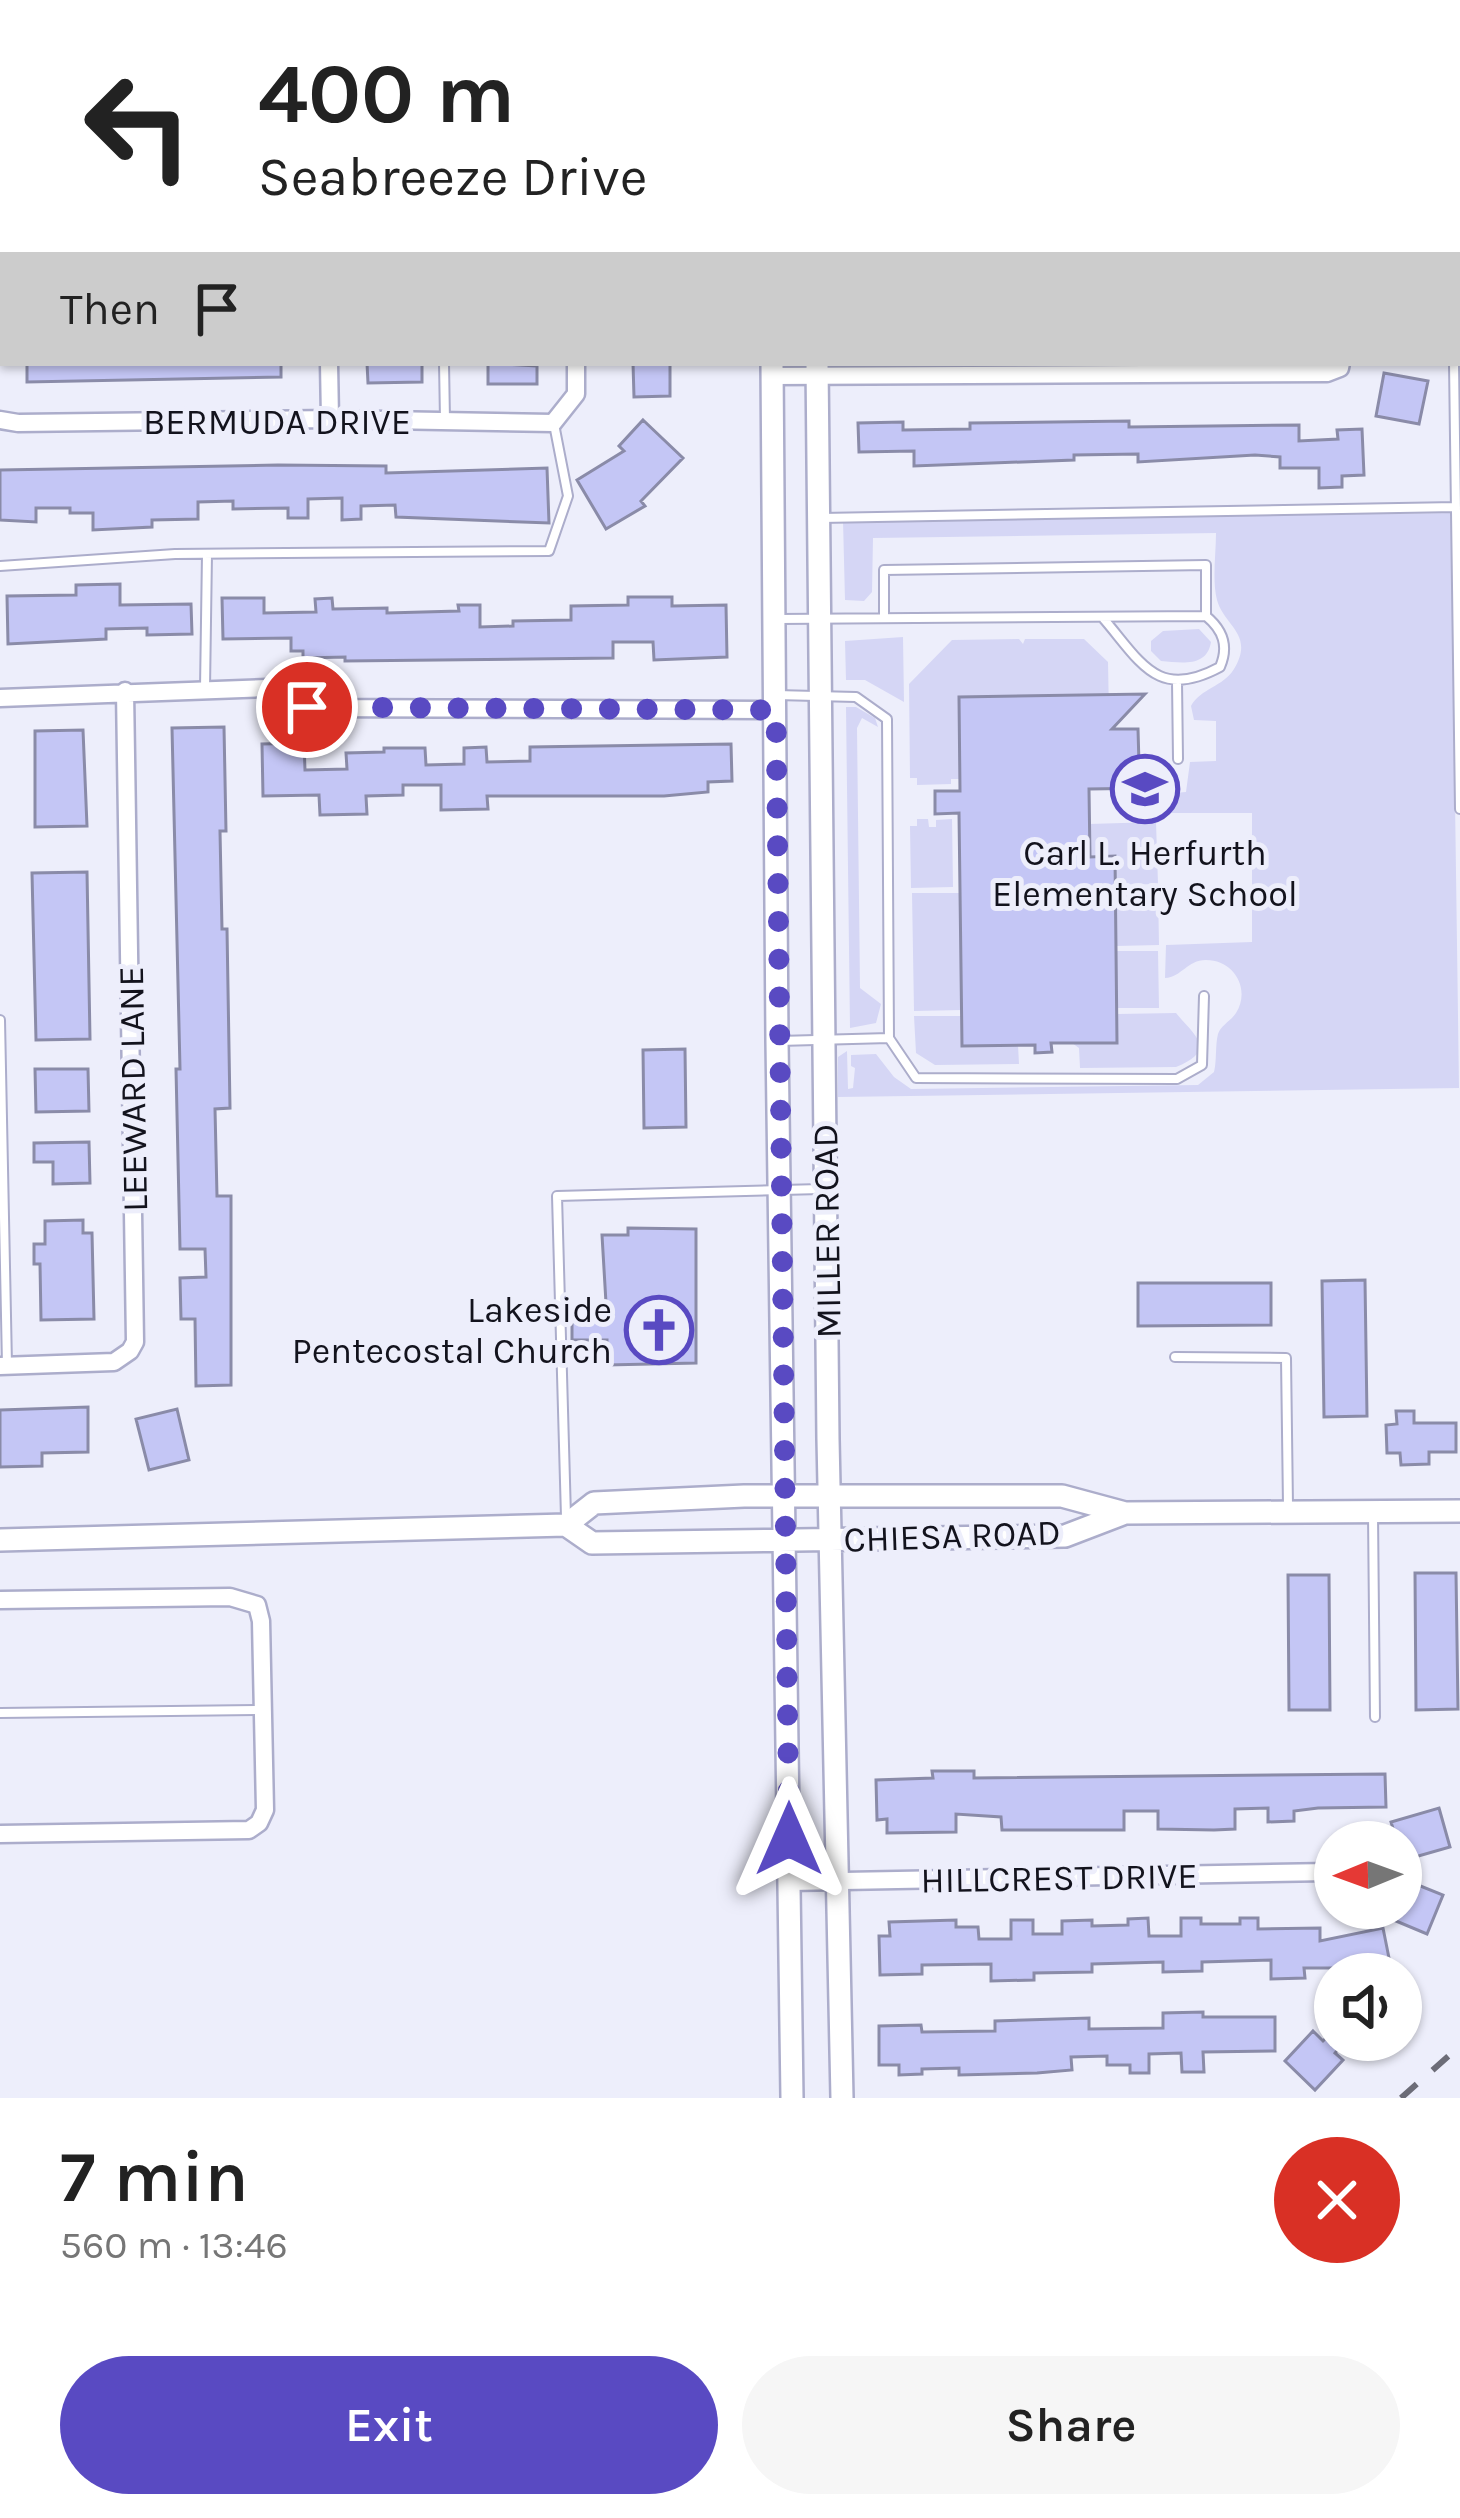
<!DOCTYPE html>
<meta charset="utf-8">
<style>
:root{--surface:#fff;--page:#f6f6f6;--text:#222;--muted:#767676;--accent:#594ac2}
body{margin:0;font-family:Karla,sans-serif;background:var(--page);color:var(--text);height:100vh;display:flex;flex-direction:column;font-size:45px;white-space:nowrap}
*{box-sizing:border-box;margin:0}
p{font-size:39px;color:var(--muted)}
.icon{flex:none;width:66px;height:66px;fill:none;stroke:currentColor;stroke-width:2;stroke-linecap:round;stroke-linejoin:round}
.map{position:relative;height:2098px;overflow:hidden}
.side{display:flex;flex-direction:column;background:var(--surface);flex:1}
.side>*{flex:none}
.top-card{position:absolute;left:0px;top:0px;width:1461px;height:366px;box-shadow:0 3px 9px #0004;background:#fff;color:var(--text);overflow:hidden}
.needle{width:78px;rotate:269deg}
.fabs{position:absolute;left:1314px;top:1821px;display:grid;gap:24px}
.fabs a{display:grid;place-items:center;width:108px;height:108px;border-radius:50%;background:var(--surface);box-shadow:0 3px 9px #0004;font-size:60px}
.pin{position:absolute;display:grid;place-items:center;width:102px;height:102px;color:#fff;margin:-51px;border:6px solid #fff;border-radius:50%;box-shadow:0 3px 12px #0007}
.me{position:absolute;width:132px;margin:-66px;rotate:0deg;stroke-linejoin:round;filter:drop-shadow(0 0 9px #0008)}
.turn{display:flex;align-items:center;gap:42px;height:252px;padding:0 60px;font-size:54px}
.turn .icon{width:156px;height:156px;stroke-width:2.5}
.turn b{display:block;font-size:84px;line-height:102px}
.then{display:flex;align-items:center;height:114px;padding:0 60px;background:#0003;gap:24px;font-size:45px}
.round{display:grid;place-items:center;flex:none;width:126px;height:126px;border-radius:63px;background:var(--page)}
.headline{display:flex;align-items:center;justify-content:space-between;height:204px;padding:0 60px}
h1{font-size:72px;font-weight:600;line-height:90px}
.cta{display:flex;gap:24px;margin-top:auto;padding:24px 60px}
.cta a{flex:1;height:138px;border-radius:72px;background:var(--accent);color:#fff;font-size:48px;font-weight:600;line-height:138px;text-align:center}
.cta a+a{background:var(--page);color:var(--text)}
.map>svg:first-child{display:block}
</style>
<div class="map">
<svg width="1460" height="2098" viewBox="0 0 1460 2098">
<rect width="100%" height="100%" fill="#edeefb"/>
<path fill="#d5d6f5" d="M1451 513 1459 1088 838 1097V1057L847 1051 848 1089 853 1088 855 1068 851 1066V1055L876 1054 894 1077 911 1089 1198 1085 1214 1072C1217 1060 1215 1046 1218 1034 1221 1025 1231 1021 1236 1013 1251 989 1234 960 1206 960 1187 960 1182 977 1165 978L1166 945 1252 942V813H1162V794L1186 792 1190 762 1216 761V721L1194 720 1191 706C1201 688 1223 687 1234 669 1255 634 1224 626 1217 600 1212 580 1216 554 1216 533L873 538 872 592 864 601 845 600 843 520Z
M1199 629 1211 642C1207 667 1183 663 1161 661L1151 651V641L1163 631Z
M903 637 904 702 865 680H846L845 641Z
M1019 639 1023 644 1025 639H1084L1108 662 1109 715 1103 695 960 697V779H951V784L917 785V778H910L909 684 952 640Z
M846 707H856L875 718 878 727 862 718 857 728 860 988 881 1004 876 1023 850 1028Z
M917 819H928L929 827H936V820L952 819 953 887 911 888 910 826H917Z
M1156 822 1158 884 1116 885 1115 856 1090 857 1089 824Z
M1158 890 1159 945 1116 946V891Z
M912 893H960L962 1010 914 1011Z
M1158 951 1159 1008H1117L1116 951Z
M1176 1013C1193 1034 1219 1050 1176 1067L1080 1068 1079 1048 1072 1043 1117 1042V1014Z
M914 1016H962L1018 1045 1019 1064 935 1065 916 1053Z"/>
<path fill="#c4c6f5" stroke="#8a8ba8" stroke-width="3" d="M27 363H281V377L27 382Z
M367 363H422V382L368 383Z
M488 363 537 366V384H488Z
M633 363H670V396L634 397Z
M1384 373 1428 381 1419 424 1376 416Z
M643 420 683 458 641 501 645 506 606 529 577 480 624 451 619 446Z
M1129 421V427L1299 425V441L1338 439 1337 430 1362 429 1364 475 1342 476V487L1319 488V468H1280V457L1255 455 1138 462V454L1074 455V460L914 466V451L859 452 858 423 903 422V430L970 429V423Z
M278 465 386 466V473L547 468 549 523 396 517 395 505 361 506V519L342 520V498L308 499V518H288V508L233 509V501L198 502V519L152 520V527L93 530V513H70V508H36V522L0 520V470Z
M120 584V605L191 604 192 634 147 635V628L106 629V639L8 644 7 596 76 595V585Z
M628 597H672V606L726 605 727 657 654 660 653 642H613V658L345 661V657L303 658V651H291V638L223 639 222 598H264V613L316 612 315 599 332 598 333 609 387 608V613L459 611 458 605H480V627L513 626V621L571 620V606L628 605Z
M1145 694 1112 729H1138L1139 764 1154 763V788L1089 789 1090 857 1115 856 1117 1043H1051L1052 1052 1035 1053V1045L962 1046 959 813 935 814V791H960L959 697Z
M224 727 226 831H220L222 929H227L230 1108 215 1109 217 1196H231V1385L196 1386 195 1319H181L180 1278 206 1277 205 1249H180L176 1069H180L172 728Z
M83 730 87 826 35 827V731Z
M304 743 305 770 347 769 346 753 384 752V748H425L426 765 464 764V748L486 747 487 762 530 761V747L731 744 732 781 708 782V792L664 796H487L488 809 441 810V785H403V795L366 796 367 814 320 815 319 795 263 796 262 744Z
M87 872 90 1039 36 1040 32 873Z
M685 1049 686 1127 644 1128 643 1050Z
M35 1069H88L89 1111 36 1112Z
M89 1142 90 1183 53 1184V1162H34V1143Z
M83 1220V1233H92L94 1319 41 1320 40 1264H34V1244H45V1221Z
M628 1228 696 1229V1363L607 1365V1340H572V1320H607L602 1235H628Z
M1365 1280 1367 1416 1324 1417 1322 1281Z
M1138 1283H1271V1325L1138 1326Z
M88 1407V1452L42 1453V1466L0 1467V1410Z
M177 1409 189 1460 149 1470 136 1419Z
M1396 1411H1414V1423H1456V1452H1429V1464L1401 1465 1400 1453H1387L1386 1425 1397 1424Z
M1415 1573H1456L1458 1709 1416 1710Z
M1288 1575H1329L1330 1710H1289Z
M932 1771H974V1778L1385 1774 1386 1807 1318 1808 1294 1811V1821L1268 1822V1808L1235 1809V1829L1214 1830 1158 1829V1811H1124V1830H1002L1001 1817 956 1814V1832L887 1833V1819L877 1820 876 1780 933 1778Z
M1439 1808 1450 1847 1401 1861V1842H1397L1391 1822Z
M1408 1881 1443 1895 1427 1934 1365 1908H1401Z
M1148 1918 1149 1936H1181V1918H1201V1924H1240V1918H1258V1929L1320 1928V1941L1383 1928 1390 1963 1337 1973 1336 1968H1304L1305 1978 1271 1979V1960L1202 1962V1971L1163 1972V1962L1092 1964V1972L1034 1973V1980L991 1981V1964L922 1965V1974L880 1975 879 1936H890L889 1922 956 1920V1927H978L979 1939H1011V1920H1033V1934H1062V1921L1092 1920V1926L1128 1925V1919Z
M1203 2012V2017H1275V2051L1203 2052 1204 2072H1182L1181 2053 1149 2054V2073H1130V2065H1107V2056L1071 2057 1072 2070 1037 2073 959 2075V2068L922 2069V2074L899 2075V2065H879V2026L921 2025 922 2032 995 2031V2021L1089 2018V2029L1163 2028V2013Z
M1313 2031 1323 2041 1330 2034 1341 2046 1335 2053 1343 2060 1315 2090 1285 2061Z"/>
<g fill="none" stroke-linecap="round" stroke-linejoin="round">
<g stroke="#acadcb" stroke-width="12">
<path id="service" d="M440 0V3
M1448 0V3
M0 39H3
M0 300H3
M444 363 445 420
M1454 363 1460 809
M821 518 1456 507
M0 566 175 554 549 551 568 496 554 424
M1103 618C1141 662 1157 701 1220 667 1229 646 1223 630 1206 616
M778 619 1206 616V565L884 570V618
M1177 682 1178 759
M205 688 207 554
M776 695 856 697 887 719 889 1038 916 1078 1177 1079 1202 1065 1204 996
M0 1020 7 1365
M779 1041 889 1038
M1175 1357 1286 1358 1288 1506
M1373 1514 1375 1717
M566 1517 557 1196 821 1189
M0 1713 262 1710"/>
</g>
<g stroke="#acadcb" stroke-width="21">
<path id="minor" d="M325 0V3
M577 3V0
M1458 86H1460
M0 169H3
M329 363 330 419
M772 376 1327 373 1340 368 1341 363
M0 420 18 423 330 419 553 423 576 394V363
M0 698 267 688 306 708 776 710
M0 1366 114 1362 130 1351 135 1342 125 691
M0 1600 230 1597 257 1605 261 1621 265 1810 259 1823 249 1830 0 1834
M790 1882 1329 1872"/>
</g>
<g stroke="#acadcb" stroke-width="26">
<path id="secondary" d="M768 0V3
M811 0V3
M772 363 777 1041 792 2098
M817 363 828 1439 842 2098
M566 1525 594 1503 744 1496H1062L1125 1513 1460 1511
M0 1540 566 1525 592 1543 1065 1536 1125 1513"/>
</g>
<use href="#service" stroke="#fff" stroke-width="8"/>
<use href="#minor" stroke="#fff" stroke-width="16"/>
<use href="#secondary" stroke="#fff" stroke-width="21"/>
<path stroke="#6c6c77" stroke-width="6" stroke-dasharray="21 21" stroke-linecap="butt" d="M1401 2098 1460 2046"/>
</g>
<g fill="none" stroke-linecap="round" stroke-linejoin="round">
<path stroke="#594ac2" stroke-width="21" stroke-dasharray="0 37.8" d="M307 707 776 710 789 1839"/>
</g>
<defs>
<g id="school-ring" transform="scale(3.45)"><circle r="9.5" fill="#edeefb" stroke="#594ac2" stroke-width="1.5"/><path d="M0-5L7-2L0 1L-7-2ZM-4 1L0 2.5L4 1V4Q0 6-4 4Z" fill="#594ac2"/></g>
<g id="church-ring" transform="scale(3.45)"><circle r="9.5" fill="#edeefb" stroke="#594ac2" stroke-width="1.5"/><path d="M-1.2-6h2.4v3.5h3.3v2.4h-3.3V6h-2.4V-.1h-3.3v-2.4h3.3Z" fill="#594ac2"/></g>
</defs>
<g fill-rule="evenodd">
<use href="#school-ring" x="1145" y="789"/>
<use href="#church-ring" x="659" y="1330"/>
</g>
<g text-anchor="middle" stroke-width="10" stroke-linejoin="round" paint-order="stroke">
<g font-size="36" fill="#13131d" stroke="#edeefb">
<text x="277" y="434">BERMUDA DRIVE</text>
<text transform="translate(132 1089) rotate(-91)" y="13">LEEWARD LANE</text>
<text transform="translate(826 1231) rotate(-91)" y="13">MILLER ROAD</text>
<text transform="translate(952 1535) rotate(-2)" y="13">CHIESA ROAD</text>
<text transform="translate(1059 1877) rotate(-1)" y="13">HILLCREST DRIVE</text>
</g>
<g font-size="36" fill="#13131d" stroke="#edeefb">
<text x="1145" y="865">Carl L. Herfurth<tspan x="1145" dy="41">Elementary School</tspan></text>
<text x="612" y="1322" text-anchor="end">Lakeside<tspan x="612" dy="41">Pentecostal Church</tspan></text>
</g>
</g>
</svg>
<div class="fabs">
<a><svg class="needle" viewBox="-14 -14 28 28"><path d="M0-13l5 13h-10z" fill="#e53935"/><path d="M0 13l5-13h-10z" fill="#767676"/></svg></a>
<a><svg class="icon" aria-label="sound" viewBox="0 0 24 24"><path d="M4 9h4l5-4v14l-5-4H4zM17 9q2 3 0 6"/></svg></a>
</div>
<div class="pin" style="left:307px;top:707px;background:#d93025"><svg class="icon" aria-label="arrive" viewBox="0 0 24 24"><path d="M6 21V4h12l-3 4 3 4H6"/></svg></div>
<svg class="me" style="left:789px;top:1839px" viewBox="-20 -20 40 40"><path d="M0-17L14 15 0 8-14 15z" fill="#594ac2" stroke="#fff" stroke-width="4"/></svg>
<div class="top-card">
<div class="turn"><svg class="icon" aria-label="left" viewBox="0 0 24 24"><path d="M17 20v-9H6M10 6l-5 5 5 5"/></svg><div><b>400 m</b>Seabreeze Drive</div></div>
<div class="then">Then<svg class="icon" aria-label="arrive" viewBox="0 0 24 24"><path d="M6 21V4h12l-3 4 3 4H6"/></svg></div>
</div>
</div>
<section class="side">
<div class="headline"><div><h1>7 min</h1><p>560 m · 13:46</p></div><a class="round" style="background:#d93025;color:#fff"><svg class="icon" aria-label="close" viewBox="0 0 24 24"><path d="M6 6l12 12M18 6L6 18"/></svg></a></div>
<div class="cta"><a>Exit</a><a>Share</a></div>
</section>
